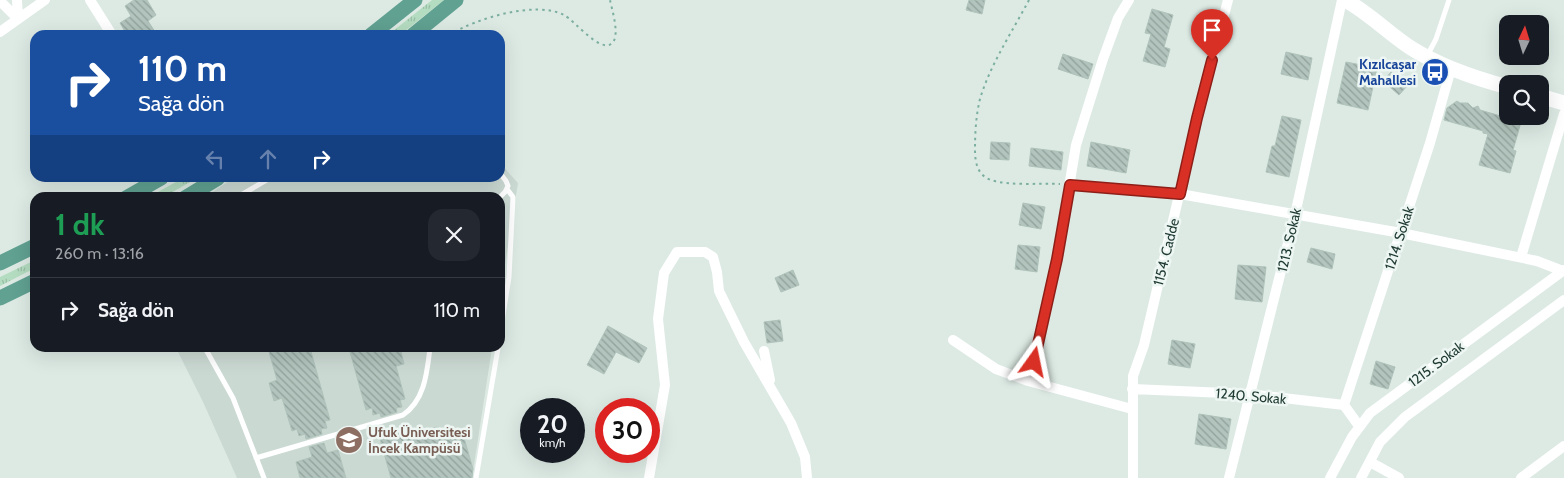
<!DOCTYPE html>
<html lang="tr">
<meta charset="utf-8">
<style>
:root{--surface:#171b24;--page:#242831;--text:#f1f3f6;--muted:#9ea1a6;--line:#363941}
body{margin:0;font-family:Cabin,sans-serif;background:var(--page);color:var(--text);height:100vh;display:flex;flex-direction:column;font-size:19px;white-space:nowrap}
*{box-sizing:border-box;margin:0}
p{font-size:16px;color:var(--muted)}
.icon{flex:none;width:28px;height:28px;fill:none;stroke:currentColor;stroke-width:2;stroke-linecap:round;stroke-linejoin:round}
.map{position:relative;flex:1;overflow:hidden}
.sheet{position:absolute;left:30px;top:192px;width:475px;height:160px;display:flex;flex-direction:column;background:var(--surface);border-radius:15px;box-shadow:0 5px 20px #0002}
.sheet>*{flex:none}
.top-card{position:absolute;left:30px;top:30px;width:475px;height:152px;border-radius:15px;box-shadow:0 5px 20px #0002;background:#1a4fa0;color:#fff;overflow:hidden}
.needle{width:32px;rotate:4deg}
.controls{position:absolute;left:1499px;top:15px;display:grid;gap:10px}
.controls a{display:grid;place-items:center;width:50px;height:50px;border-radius:10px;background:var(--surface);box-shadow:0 5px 20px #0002;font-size:25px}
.speed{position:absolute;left:520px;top:398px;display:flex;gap:10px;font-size:25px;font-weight:700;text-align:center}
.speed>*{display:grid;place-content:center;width:65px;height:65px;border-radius:50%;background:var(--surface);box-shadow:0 5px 20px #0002;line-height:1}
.speed small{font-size:12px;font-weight:400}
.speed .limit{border:8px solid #d22;background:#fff;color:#111}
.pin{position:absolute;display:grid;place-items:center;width:42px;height:42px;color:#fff;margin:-51px -21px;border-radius:50% 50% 50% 0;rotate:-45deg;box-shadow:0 0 5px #0007}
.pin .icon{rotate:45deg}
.me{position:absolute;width:55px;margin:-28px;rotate:12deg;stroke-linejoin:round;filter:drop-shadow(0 0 4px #0008)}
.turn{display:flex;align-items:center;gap:18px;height:105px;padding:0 25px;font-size:22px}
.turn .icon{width:65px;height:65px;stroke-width:2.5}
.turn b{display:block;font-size:35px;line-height:42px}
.lanes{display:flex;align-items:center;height:48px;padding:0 25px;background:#0003;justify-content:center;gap:25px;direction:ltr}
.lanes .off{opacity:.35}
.round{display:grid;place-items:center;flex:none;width:52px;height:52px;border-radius:15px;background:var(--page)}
.headline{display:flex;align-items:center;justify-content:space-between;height:85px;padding:0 25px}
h1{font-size:30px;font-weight:700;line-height:38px;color:#1e9e55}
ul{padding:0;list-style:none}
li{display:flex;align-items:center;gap:15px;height:65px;padding:0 25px;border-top:1px solid var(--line)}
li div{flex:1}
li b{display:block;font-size:19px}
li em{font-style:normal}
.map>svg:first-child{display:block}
</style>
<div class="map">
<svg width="1564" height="478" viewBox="0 0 1564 478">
<defs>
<pattern id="grass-tufts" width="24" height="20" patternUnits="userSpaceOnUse" patternTransform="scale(1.25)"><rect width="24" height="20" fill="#b4dcc0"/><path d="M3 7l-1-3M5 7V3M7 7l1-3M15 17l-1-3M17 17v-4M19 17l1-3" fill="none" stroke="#9abea5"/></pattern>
<pattern id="building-back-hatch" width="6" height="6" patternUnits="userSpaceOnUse" patternTransform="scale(1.25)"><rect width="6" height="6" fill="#b2c4bd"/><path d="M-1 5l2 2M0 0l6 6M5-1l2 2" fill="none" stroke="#90a09a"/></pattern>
</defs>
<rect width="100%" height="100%" fill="#ddeae4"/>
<path fill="#cbd9d3" d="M500 163 518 183 500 296V198H204L233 178H500Z
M176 348H492L472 478H237L203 402Z"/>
<path fill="url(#grass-tufts)" d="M432 0H444L400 35H388Z
M183 178H197L164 197H149Z
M35 260V268L0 286V277Z"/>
<path fill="url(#building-back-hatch)" stroke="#afc3bb" d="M134 0H147L156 15 148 21 157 35H127L120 23 131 16 125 6Z
M969 0H985L982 14 966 10Z
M1152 9 1173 15 1164 47 1170 49 1165 67 1143 61 1151 34 1145 33Z
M1286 52 1312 58 1308 80 1281 74Z
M1063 54 1093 64 1088 79 1058 69Z
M1346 62 1377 68 1368 110 1337 103Z
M1391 72 1407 86 1399 95 1383 81Z
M1457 101 1460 103H1468L1473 108 1478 106 1480 110 1521 122 1513 150 1516 151 1510 173 1479 165 1488 134 1483 133V131L1444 120 1447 108Z
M1282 116 1301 120 1289 177 1266 172 1272 146H1275Z
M991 142 1010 143 1009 160 990 159Z
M1091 142 1130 150 1126 173 1087 166Z
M1031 148 1063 152 1061 170 1029 166Z
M1023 203 1045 207 1041 229 1019 225Z
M1018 245 1040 247 1037 272 1015 269Z
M1311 248 1335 254 1332 269 1307 262Z
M1238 265 1266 267 1262 302 1235 299Z
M793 270 799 285 781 292 775 278Z
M780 320 783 341 767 343 764 322Z
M608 326 647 348 639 363 616 352 604 374 587 365Z
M1172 340 1195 344 1190 368 1168 364Z
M268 348H310L330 420 325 421 327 428 321 429 322 434 306 439 305 434 299 436 297 429 292 431 282 398 274 401 269 383 277 380Z
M349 348H400L404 364 396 366 405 399 400 400 402 407 396 408 397 412 381 417 380 413 373 415 372 408 366 410Z
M1376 361 1395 367 1388 389 1370 384Z
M1199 414 1231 419 1226 449 1195 444Z
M437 427 440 437 462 431 473 469 472 478H391L380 439 405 432 406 436Z
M324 443 327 453 338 450 346 478H300L296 462 312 457 309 447Z"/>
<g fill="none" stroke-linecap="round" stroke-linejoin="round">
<path stroke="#7caf9f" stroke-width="2" stroke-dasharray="2.5 4" stroke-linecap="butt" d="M1029 0C1012 32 990 65 980 99 976 115 975 133 975 149 975 162 977 175 991 180 1008 186 1041 183 1060 184
M449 35C475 19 535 0 564 15 575 21 599 52 611 44 621 38 612 10 610 0"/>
<path stroke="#fff" stroke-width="5" d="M1427 56 1436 39 1449 0
M236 198 270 178
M499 198 505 192 508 186 506 181 500 173
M500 334 509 277 513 197 507 189
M205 348 233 398 264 478
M256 458 403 415C425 400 427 372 430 348
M476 478 498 348"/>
<path stroke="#fff" stroke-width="10" d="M17 0 18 19
M90 0 112 35
M0 1 18 19
M0 32 45 0
M1070 185 1180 194 1401 233 1537 261 1563 271
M1521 257 1564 114
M953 340 996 369 1028 381 1132 409
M764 351 770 380
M1028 381 1057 259 1076 145 1103 59 1118 18 1129 0
M1132 389 1249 394 1344 405 1359 426
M1344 405 1430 143 1451 69
M1370 462 1399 478
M649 478 665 385 658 319 664 273 677 252H705L713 257 717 272 719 291 744 342 791 423 805 457 807 478
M1133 478V376L1144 345 1197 118 1228 0
M1229 478 1295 215 1342 0
M1330 478 1352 437 1370 413 1564 270
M1361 478 1380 442 1405 417 1564 300
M1521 478 1564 446"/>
<path stroke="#fff" stroke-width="15" d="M1345 0C1369 13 1388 33 1411 48 1441 67 1474 78 1508 87
M1540 96 1564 103"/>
<path stroke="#60a191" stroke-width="15" d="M371 35 415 0
M413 35 456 0
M126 198 161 178
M185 198 218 178
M0 263 35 246
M0 298 35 281"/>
</g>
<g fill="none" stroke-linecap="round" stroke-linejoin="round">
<g stroke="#8d1f18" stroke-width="12">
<path id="route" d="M1034 362 1057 259 1070 185 1180 194 1197 118 1212 60"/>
</g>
<use href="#route" stroke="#d93025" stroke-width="9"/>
</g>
<defs>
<g id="bus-disc" transform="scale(1.4375)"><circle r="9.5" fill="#1a4fb4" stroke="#edf6f2"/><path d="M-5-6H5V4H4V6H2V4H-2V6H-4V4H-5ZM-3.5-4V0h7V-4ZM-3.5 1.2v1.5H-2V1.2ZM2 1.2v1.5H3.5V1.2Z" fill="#fff"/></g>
<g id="university-disc" transform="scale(1.4375)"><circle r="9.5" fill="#8d6e63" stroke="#edf6f2"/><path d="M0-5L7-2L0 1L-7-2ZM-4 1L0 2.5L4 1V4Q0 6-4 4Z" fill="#fff"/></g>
</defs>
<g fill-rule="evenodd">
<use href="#bus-disc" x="1435" y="72"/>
<use href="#university-disc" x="349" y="440"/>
</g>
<g text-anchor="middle" stroke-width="5" stroke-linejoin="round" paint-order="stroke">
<g font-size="14" font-weight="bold" fill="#164399" stroke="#edf6f2" text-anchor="end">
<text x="1416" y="69">Kızılcaşar<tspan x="1416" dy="16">Mahallesi</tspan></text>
</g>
<g font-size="14" fill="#1e3932" stroke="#edf6f2">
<text transform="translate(1399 238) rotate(-72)" y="5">1214. Sokak</text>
<text transform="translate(1289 240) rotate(-77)" y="5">1213. Sokak</text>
<text transform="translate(1166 252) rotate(-76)" y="5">1154. Cadde</text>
<text transform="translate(1436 364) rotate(-37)" y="5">1215. Sokak</text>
<text transform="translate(1251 396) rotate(5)" y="5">1240. Sokak</text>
</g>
<g font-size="14" font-weight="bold" fill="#785e54" stroke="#edf6f2" text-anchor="start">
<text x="368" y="437">Ufuk Üniversitesi<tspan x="368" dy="16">İncek Kampüsü</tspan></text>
</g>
</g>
</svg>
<div class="controls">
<a><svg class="needle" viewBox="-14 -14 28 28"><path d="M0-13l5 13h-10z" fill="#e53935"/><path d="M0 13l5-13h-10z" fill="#9ea1a6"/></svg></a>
<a><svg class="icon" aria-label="search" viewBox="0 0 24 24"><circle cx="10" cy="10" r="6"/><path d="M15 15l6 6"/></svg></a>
</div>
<div class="speed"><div>20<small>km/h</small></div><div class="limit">30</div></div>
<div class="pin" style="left:1212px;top:60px;background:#d93025"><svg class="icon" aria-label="arrive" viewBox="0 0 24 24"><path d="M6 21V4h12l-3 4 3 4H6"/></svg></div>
<svg class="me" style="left:1034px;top:362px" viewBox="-20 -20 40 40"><path d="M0-17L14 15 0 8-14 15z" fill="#d93025" stroke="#fff" stroke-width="4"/></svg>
<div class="top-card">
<div class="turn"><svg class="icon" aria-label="right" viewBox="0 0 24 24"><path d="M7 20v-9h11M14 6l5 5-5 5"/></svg><div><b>110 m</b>Sağa dön</div></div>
<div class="lanes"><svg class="icon off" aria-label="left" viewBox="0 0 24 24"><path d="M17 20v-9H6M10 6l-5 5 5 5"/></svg><svg class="icon off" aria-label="ahead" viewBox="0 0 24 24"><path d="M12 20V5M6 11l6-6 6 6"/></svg><svg class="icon" aria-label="right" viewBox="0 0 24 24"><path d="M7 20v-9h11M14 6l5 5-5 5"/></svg></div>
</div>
<section class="sheet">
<div class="headline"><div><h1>1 dk</h1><p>260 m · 13:16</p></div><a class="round"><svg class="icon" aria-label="close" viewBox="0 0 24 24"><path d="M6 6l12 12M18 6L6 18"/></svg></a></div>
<ul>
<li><svg class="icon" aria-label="right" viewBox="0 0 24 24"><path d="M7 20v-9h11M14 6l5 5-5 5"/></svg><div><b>Sağa dön</b></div><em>110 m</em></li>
</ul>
</section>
</div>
